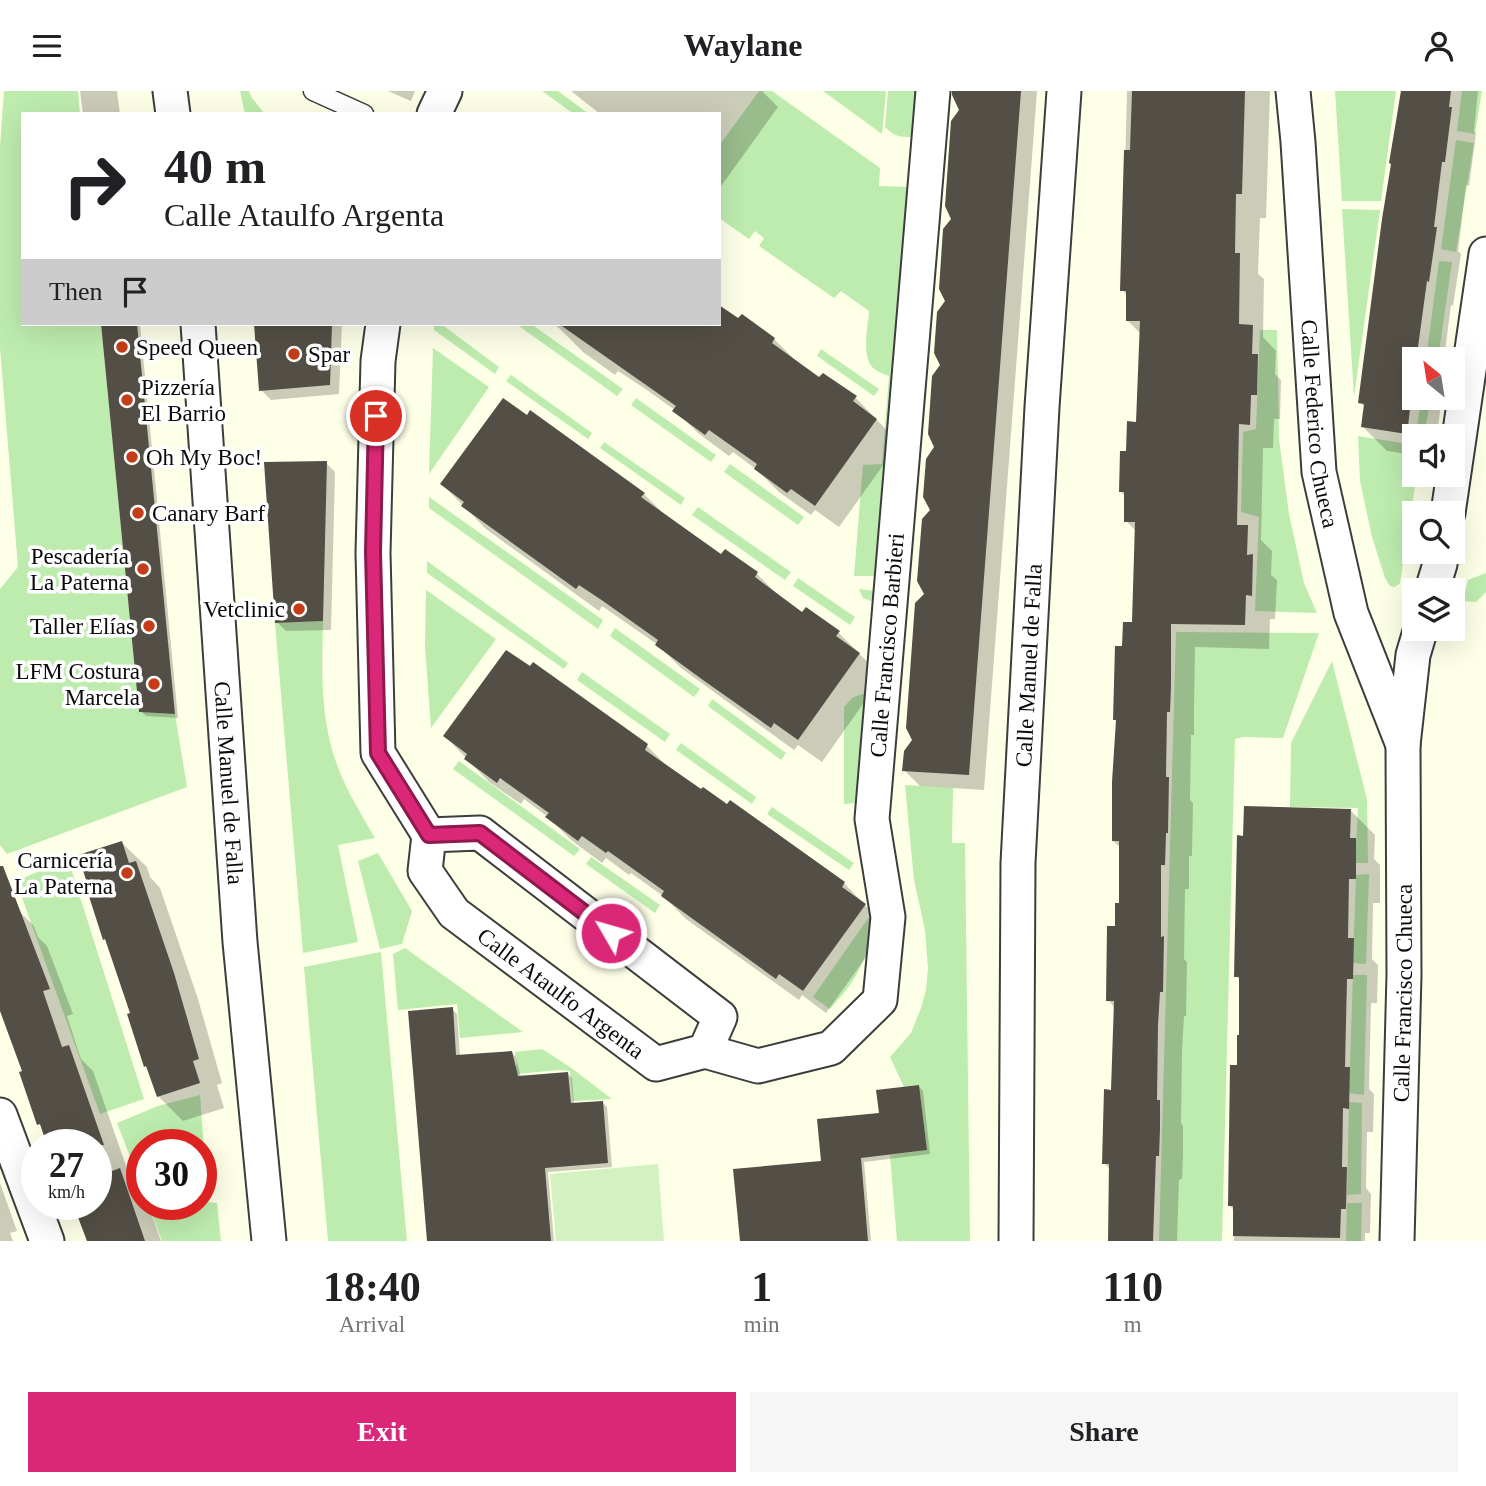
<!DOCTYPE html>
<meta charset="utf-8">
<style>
:root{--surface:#fff;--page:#f6f6f6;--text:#202124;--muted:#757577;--accent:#db2777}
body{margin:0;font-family:"Times New Roman",serif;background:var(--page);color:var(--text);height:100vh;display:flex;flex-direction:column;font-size:26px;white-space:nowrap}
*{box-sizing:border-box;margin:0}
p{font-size:23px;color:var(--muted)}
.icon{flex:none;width:38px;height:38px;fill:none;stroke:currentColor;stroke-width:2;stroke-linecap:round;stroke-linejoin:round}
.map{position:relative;height:1150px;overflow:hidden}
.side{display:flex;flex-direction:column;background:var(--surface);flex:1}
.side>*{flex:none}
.hud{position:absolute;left:21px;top:21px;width:700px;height:214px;border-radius:0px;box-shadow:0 7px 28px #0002;background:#fff;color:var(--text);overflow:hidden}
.needle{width:46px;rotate:330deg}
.controls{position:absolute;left:1402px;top:256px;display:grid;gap:14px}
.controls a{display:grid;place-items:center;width:63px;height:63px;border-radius:0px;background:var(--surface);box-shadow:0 7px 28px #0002;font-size:35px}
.speed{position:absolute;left:21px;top:1038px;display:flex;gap:14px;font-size:35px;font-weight:700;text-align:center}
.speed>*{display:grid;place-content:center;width:91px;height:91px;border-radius:50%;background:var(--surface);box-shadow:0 7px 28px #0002;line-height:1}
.speed small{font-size:18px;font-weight:400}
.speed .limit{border:10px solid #d22;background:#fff;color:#111}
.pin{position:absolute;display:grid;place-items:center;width:60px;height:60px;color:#fff;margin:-30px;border:4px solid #fff;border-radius:50%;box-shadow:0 2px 7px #0007}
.me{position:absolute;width:77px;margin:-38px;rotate:308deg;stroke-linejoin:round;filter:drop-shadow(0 0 5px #0008)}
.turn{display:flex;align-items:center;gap:24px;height:147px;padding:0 28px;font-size:32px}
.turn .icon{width:91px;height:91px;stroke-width:2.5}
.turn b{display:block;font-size:49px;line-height:60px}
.then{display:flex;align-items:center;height:66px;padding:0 28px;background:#0003;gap:14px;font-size:26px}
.eta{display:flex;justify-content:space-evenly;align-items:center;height:119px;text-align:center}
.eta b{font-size:42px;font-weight:700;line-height:49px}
.button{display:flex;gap:14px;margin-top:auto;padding:14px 28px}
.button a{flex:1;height:80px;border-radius:0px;background:var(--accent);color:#fff;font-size:28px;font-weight:700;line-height:80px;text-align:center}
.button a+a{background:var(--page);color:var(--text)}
header{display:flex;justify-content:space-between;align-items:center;height:91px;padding:0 28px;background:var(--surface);font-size:32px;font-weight:700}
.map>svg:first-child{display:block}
</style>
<header><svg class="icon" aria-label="menu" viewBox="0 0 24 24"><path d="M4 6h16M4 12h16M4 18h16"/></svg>Waylane<svg class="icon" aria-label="person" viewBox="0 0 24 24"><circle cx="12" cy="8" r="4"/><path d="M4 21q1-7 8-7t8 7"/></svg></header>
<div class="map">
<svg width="1486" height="1150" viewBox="0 0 1486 1150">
<rect width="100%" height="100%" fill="#fdffe7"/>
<path fill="#beecae" d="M4 0H78L80 23H23V233H101L139 621 175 623 187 696 7 763 0 754V498L18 476 0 257V56Z
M240 0H249L252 7 265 23H245Z
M542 0H558L589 23H574Z
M759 0H772L880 77 879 95 909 96 882 485H854L863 374 882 373 889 285C883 283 878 281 873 277 861 264 868 236 869 220L841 200 834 207 759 155 764 147 755 140 749 148 719 127V55Z
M823 0H886L882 43Z
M888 0H919L916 46C901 46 896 47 885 36Z
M1335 0H1396L1381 110H1342Z
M1462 0H1482L1475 43 1457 40Z
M1456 49 1474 52 1456 161 1441 158Z
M1342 118 1380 119 1354 306Z
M1439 170 1452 171 1438 268H1426Z
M434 233H441L499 276 495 283 434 239Z
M516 233H531L623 298 617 305Z
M1260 239H1277L1279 348 1289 423 1304 492 1317 522 1255 520 1259 426 1241 421 1243 341 1256 338Z
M433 257 489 296 429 383Z
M821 258 879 298 874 305 817 265Z
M511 284 592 342 588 348 506 290Z
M1421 306H1431L1424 345H1416Z
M636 307 716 364 711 371 631 314Z
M1358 345 1414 354V383H1417L1400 492 1395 496 1390 495 1385 487 1372 446 1360 390Z
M604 351 685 407 681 414 600 357Z
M730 373 804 426 798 434 724 381Z
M429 406 603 529 598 538 429 417Z
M698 416 791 481 785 489 692 424Z
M427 470 568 572 564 578 427 482Z
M1486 482V501L1476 511 1463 510 1468 489Z
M798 487 855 526 850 534 793 495Z
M859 498 883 501 866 711 844 713V616L852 607 865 602 874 511 863 507Z
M426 499 496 548 431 637 425 556Z
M323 530C322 575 320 621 334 665 343 694 360 721 375 747L338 754 358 851 303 862 275 532Z
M615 537 700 598 694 606 610 545Z
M1176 541 1319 542 1283 647 1243 646 1235 648 1222 1150H1159Z
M1332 570 1367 708 1368 772H1355L1358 717 1290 716 1291 652Z
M582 581 670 643 665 651 577 589Z
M712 608 786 662 781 669 708 615Z
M681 652 756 706 752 713 676 659Z
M459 670 580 758 574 765 453 678Z
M905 694 953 697 952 752H965L970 1150H897L890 1064 927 1059 919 994 904 996 890 966 911 942 921 917 926 899 928 877 925 839 914 789Z
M772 716 854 772 849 779 767 723Z
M378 762 412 820 402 853 380 858 358 770Z
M591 766 660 814 655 822 586 773Z
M68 768 144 1008 100 1023 16 790Z
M1369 783 1366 873 1353 872 1356 784Z
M871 823C871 865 858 888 830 918L813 906Z
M405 857 523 941 460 947 457 913 398 919 393 863Z
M381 861 407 1150H328L304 876Z
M1353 884H1367L1364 1004 1349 1002Z
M542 958 570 976 612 1008 573 1010 570 980 559 979 505 984 514 979 517 973 515 961Z
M200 1004 208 1111 217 1112 221 1150H162L148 1113H201V1054H142V1096L117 1032 158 1015Z
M1349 1011 1362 1012 1361 1103 1347 1104Z
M1347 1112H1362L1361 1150H1346Z"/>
<path fill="#d4f2c1" d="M658 1073 664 1150H556L550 1083Z"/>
<path fill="#0003" d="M80 0H117L120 23H83Z
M388 0H415L411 10Z
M571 0H762L778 16 719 98V23H600Z
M955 0H1037L984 699 920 695 904 679 914 649 926 503 961 19Z
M1127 0H1270L1266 127H1260L1258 183 1264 188 1263 246 1276 260 1275 283 1281 289 1280 328H1274L1273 357H1263L1261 449 1272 460 1271 484 1277 489 1275 528H1270L1269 558 1195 556 1194 620V644H1191L1190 709 1193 712 1192 765H1189V798H1185L1184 868 1187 871 1186 925H1184L1182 959 1181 1032 1183 1035V1064L1182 1088 1179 1089 1177 1150H1109L1111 1079 1104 1072 1113 1000 1115 917 1108 909 1116 837 1121 813V757L1113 750 1117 631 1115 629 1124 557 1133 533 1137 441 1126 430V406L1121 401 1128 362 1138 333 1141 243 1127 229 1128 205 1122 199Z
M1401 0H1478L1474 40 1476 43 1469 95 1466 94 1458 160 1461 163 1453 215 1451 214 1444 268H1414V306H1442L1438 335 1435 334 1434 345H1414V364L1387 360 1363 336 1365 316 1360 311 1401 12 1399 11Z
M103 233H140L178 627 146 625 141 620Z
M256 233H342L339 303 271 309 261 299Z
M553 233H719L774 248 797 271 820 288 856 307 899 352 839 436 815 419 811 424 779 401 756 378 733 361 729 365 698 342 675 319 644 297 618 280 615 284 583 261 560 238Z
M530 321 644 403 667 426 722 465 725 460 757 483 780 506 803 523 838 541 882 586 822 671 798 654 794 659 681 577 658 554 602 515 599 520 486 438 442 393 527 326Z
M326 372 335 381 331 539 286 540 277 531Z
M445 645 647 655 670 678 844 792 887 837 826 922 802 904 799 909 686 828 663 805 631 782 629 784 606 767 602 772 571 749 548 726 524 708 521 713 489 691Z
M1350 719 1375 744 1374 768 1380 774V812H1373L1372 868 1378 874 1377 912H1371L1369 998 1374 1003 1373 1041H1367L1366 1097 1371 1103 1370 1142H1365V1150H1234L1235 1120 1230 1115 1241 946V890L1236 885Z
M122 752 147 776 150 786 160 797 198 908 222 992 217 994 224 1017 183 1030 158 1005 150 979 145 975 132 923 108 851 105 848Z
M9 810 34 835 38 846 47 855 73 923 67 925 81 968 93 980 132 1092 142 1101V1113H148L161 1150H88L75 1113H96V1054L44 1038 39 1033 24 981 0 915V813Z
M452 918 457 923 460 965 511 961 516 966 521 987 568 983 572 987 574 1013 603 1012 607 1016 612 1076 548 1081 554 1150H428Z
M919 996 923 1000 930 1063 864 1071 871 1150H741L880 1024Z
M0 1092 17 1140 10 1142 13 1150H0Z"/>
<path fill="#534f46" d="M952 0H1021L969 684 902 680 904 660 912 649 906 637 915 512 924 503 917 490 922 428 930 419 923 406 926 368 934 356 928 343 932 285 940 274 934 262 937 221 945 210 939 198 943 138 951 128 945 115 951 30 959 19 952 4Z
M1132 0H1245L1242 103H1236L1235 162H1240L1239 233 1253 234 1252 263H1258L1257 304H1251L1250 334 1239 333 1237 434H1248L1247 464 1253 463 1252 505 1246 504 1245 534 1171 533V595L1170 621H1167L1166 686H1169L1168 742H1166L1165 774H1161V846L1164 845 1163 901H1160L1158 934 1157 1009H1160V1038L1159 1065H1156L1153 1150H1108L1109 1073H1102L1104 998 1111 999 1114 910H1106L1107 835H1115V812H1119V750H1112V691L1116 629H1113L1115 555H1122L1123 531H1132L1135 431H1124V401H1119L1120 360H1126L1127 330 1136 331 1140 230H1126V200H1120L1124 59H1130Z
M1401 0H1451L1449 16H1452L1445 71H1442L1434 136H1437L1429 191 1427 190 1418 256H1421L1419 268H1414V311L1411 310 1407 343 1361 336 1364 313 1358 312 1382 128 1391 73 1389 72Z
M719 214 738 227 742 223 775 247 772 252 819 286 823 282 857 305 853 310 877 328 815 415 791 398 787 402 754 378 757 373 709 339 705 344 672 320 676 315 559 233H719Z
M101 233H137L175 623 139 621Z
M254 233H332L330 294 259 300Z
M503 307 527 324 530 319 645 402 641 406 697 446 721 463 725 458 758 481 755 486 802 521 806 516 840 540 836 545 860 562 798 649 774 632 771 637 703 589 655 554 658 549 603 510 579 494 576 498 461 415 464 411 440 393Z
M327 370 323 530 275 532 264 371Z
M506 559 530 575 533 571 648 653 645 659 701 698 703 696 727 713 730 709 845 791 842 796 866 813 803 900 779 883 776 888 661 805 664 800 608 760 606 762 582 745 578 750 545 726 549 722 500 687 497 692 464 668 467 663 443 645Z
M1244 715 1351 718 1350 747H1356V788H1349L1348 847H1354L1353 888H1347L1345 976H1350L1349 1018 1343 1017 1342 1076H1347L1346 1118H1341L1340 1147 1233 1145V1115H1228L1230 974H1237V944H1239V886H1234L1237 744 1243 745Z
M122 750 129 772 136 770 174 882 199 968 193 970 200 992 157 1006 146 975 144 976 127 923 130 922 105 848 103 849 86 796 88 795 78 764Z
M0 775H3L50 898 43 900 62 956 69 954 104 1054H47L40 1033 37 1034 19 981 22 980 0 920Z
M453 916 456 964 512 960 518 985 568 981 571 1012 603 1010 608 1072 545 1077 551 1150H427L408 920Z
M919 994 927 1059 861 1067 868 1150H740L733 1078 821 1070 817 1028 879 1022 876 999Z
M120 1077 145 1150H87L73 1113H96V1086Z"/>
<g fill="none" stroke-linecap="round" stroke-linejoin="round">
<g stroke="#3d3d3d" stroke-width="21">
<path id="service" d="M313 0 364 23"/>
</g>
<g stroke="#3d3d3d" stroke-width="37">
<g id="minor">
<path d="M170 0 173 23"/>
<path id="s1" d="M1293 0 1298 51 1319 381 1351 522 1403 654"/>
<path d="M434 23 445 0"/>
<path id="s2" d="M198 233 240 851 269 1150"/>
<path id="s3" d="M383 233 378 270 373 462 378 662 429 744 425 780 454 822 656 973 705 960 720 926 480 742 429 744"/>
<path d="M1448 422 1486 163"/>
<path d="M1432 499 1440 473 1442 460"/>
<path id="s4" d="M705 960 758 975 831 957 880 909 888 826 872 728 933 0"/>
<path d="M0 1024 47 1150"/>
<path id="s5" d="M1016 1150 1018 772 1042 316 1064 0"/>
<path id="s6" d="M1397 1150 1404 884 1403 654 1413 564 1421 537"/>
</g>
</g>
<use href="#service" stroke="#fff" stroke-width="18"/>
<use href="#minor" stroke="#fff" stroke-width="33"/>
</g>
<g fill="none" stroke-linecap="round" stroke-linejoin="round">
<g stroke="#8e194d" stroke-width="18">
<path id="route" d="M376 325 373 461 378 662 429 744 480 742 611 842"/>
</g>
<use href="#route" stroke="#db2777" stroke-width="12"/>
</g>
<g fill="#c43d18" stroke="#fff" stroke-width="2.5">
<circle cx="122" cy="256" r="7"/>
<circle cx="294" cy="263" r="7"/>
<circle cx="127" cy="309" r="7"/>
<circle cx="132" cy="366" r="7"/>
<circle cx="138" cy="422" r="7"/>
<circle cx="143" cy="478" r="7"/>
<circle cx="299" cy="518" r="7"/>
<circle cx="149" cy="535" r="7"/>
<circle cx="154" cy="593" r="7"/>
<circle cx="127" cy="782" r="7"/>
</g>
<g text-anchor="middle" stroke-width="7" stroke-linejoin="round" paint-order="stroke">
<g font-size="23" fill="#0a0a0a" stroke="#fff" text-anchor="start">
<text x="136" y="264">Speed Queen</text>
<text x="308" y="271">Spar</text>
<text x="141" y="304">Pizzería<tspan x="141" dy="26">El Barrio</tspan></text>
<text x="146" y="374">Oh My Boc!</text>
<text x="152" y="430">Canary Barf</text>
<text x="129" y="473" text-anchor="end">Pescadería<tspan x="129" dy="26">La Paterna</tspan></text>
<text x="285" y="526" text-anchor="end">Vetclinic</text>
<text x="135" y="543" text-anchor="end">Taller Elías</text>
<text x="140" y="588" text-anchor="end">LFM Costura<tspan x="140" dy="26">Marcela</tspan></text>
<text x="113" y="777" text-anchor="end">Carnicería<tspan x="113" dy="26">La Paterna</tspan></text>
</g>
<g font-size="23" fill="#0a0a0a" stroke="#fff">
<text dy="8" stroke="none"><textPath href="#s1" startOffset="334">Calle Federico Chueca</textPath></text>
<text dy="8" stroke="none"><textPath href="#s4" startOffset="556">Calle Francisco Barbieri</textPath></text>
<text dy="8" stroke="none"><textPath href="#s5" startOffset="576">Calle Manuel de Falla</textPath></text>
<text dy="8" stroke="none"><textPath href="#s2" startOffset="460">Calle Manuel de Falla</textPath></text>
<text dy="8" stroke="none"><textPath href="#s3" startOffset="747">Calle Ataulfo Argenta</textPath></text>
<text dy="8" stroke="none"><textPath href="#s6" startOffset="248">Calle Francisco Chueca</textPath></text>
</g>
</g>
</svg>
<div class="controls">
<a><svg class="needle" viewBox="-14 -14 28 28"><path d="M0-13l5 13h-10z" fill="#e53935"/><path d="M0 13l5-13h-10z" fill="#757577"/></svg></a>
<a><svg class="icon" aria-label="sound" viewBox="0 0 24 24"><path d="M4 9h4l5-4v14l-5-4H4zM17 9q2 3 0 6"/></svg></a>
<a><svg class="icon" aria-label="search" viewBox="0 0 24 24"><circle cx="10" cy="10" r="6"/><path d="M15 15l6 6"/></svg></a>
<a><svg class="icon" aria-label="layers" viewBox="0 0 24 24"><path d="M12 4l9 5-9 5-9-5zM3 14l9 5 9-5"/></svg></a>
</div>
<div class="speed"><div>27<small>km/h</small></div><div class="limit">30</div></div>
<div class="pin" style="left:376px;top:325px;background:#d93025"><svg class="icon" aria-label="arrive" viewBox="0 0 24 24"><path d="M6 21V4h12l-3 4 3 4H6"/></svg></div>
<svg class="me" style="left:611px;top:842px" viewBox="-20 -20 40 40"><circle r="17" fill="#db2777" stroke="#fff" stroke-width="3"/><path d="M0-11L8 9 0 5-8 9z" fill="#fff"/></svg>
<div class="hud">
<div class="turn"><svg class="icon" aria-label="right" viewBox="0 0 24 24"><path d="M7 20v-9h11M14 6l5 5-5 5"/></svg><div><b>40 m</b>Calle Ataulfo Argenta</div></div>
<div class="then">Then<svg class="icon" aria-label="arrive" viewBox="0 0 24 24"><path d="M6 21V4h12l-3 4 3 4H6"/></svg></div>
</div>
</div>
<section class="side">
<div class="eta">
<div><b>18:40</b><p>Arrival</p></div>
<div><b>1</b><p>min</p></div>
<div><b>110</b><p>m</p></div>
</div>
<div class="button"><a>Exit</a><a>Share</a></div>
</section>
